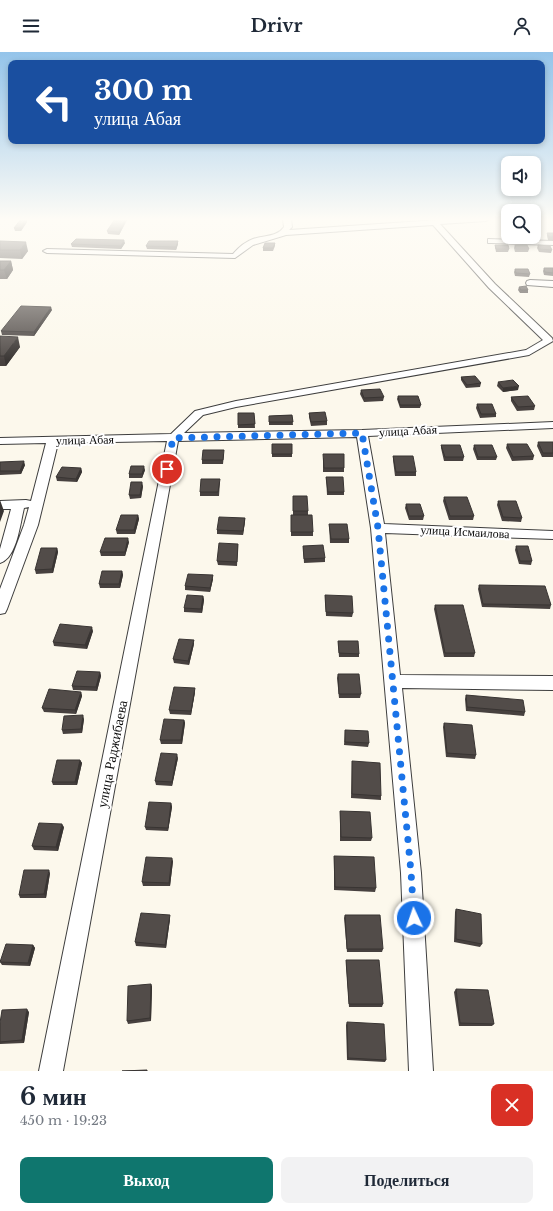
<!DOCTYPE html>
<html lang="ru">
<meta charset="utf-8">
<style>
:root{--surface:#fff;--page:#f2f2f3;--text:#1f2937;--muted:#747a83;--accent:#0f766e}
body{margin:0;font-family:"Libre Baskerville",serif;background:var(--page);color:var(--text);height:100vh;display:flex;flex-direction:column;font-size:15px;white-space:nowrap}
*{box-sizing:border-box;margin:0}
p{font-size:13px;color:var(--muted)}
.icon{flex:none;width:22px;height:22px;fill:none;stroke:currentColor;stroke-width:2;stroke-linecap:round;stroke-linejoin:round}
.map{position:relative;height:1019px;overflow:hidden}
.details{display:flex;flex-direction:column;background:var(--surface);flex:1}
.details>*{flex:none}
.top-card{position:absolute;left:8px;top:8px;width:537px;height:84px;border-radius:8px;box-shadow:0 2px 6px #0003;background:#1a4fa0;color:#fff;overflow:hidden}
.tools{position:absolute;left:501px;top:104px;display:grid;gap:8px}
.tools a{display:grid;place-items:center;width:40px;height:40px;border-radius:8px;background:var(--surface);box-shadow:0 2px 6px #0003;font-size:20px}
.pin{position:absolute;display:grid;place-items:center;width:34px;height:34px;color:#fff;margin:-17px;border:2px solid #fff;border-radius:50%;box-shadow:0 1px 4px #0007}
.me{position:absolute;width:44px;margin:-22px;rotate:357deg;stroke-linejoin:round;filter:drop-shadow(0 0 3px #0008)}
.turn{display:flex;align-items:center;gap:14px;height:84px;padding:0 20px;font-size:18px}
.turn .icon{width:52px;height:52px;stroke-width:2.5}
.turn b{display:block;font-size:28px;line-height:34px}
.round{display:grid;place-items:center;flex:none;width:42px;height:42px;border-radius:8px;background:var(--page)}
.overview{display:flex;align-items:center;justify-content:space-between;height:68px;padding:0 20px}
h1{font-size:24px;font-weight:800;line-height:30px}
.action{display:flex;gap:8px;margin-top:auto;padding:8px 20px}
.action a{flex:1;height:46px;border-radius:8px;background:var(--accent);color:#fff;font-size:16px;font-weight:800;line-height:46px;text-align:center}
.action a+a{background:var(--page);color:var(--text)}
header{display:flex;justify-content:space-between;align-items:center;height:52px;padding:0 20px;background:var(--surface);font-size:18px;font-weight:800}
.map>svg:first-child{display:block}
</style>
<header><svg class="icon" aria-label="menu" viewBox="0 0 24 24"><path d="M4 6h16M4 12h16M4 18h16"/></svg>Drivr<svg class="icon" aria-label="person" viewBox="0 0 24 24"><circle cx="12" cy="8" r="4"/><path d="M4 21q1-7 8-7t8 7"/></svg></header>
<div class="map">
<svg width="553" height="1019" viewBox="0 0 553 1019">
<rect width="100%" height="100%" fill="#fcf8ec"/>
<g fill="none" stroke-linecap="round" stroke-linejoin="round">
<g stroke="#3e3e3e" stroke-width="2">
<path id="minor" d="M283 167H291L292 175 289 178 453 167H489L486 169 440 172 495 232 552 286 553 289 529 303 236 355 203 363 184 381 362 378 553 370V376L368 384 384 472 553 479V487L385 481 400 623 553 624V638L402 636 421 821 433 1019H409L401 821 371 476 357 385 178 389 63 1019H39L167 389 58 391 38 473 7 557 5 561 0 562V537L24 473 29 455 24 456C20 472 17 506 0 511V497L11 457H0V449L26 448 31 449 46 391 0 392V386L171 382 195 359 236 349 526 298 543 288 489 236 433 173 286 183 253 193 235 206 47 201 43 199 47 197 233 202C239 195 245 190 253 187 265 183 277 185 284 175Z
M488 187 553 189V193L491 191H488Z
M530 228 553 229V235L527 233 526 231 527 229Z"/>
</g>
<use href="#minor" fill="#fff" fill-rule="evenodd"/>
</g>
<path fill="#47413f" d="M127 168 119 183 108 182 107 179Z
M27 170 21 179H15L14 176Z
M505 179H508V185H518V186L505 185 504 182Z
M534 181 539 185V188L527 187 526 185H534Z
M547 181H553V188H548L547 184Z
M0 189 28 199 22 207 0 206Z
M178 189V192L176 198 147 197 146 194Z
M125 191 121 197 72 195 71 192Z
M275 191V194L273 199H263V196Z
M495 193 509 197 508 200H496L495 195Z
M515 193 529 197 528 200H515L514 196Z
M538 193 552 198 551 201 539 200 537 196Z
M0 209H11L13 218 7 227H0Z
M544 216H553V224L544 223 543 219Z
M515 217 530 222 529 225 515 224 514 220Z
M519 235 528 238V241H520L518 238Z
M52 258 34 284 2 283 1 279Z
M0 284 20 295 6 314H0Z
M461 325 481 331 480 335 466 336 461 328Z
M498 330 518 338 503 340 497 334Z
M361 338 384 345 383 349 364 350 360 342Z
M398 344 421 353 420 356H400L397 347Z
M511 345 535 354 534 358 517 359 511 349Z
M477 352 496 362V365L480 366 476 356Z
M238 361H254L255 376H238Z
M309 361 327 369V373L311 374 309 365Z
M292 363 293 373H269V364Z
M538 390H553V405H542L537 394Z
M272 392H292V405H272Z
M507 392 534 404 533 408 512 409 506 396Z
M441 393 464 405 463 409H444L441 396Z
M474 393 497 405 496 408H477L473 397Z
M224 402 223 412H202V408Z
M393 404 416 420V424H395L393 408Z
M323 406 344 416V420H323Z
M0 410 25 413 21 422 0 423Z
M81 416 82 420 77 430 57 429 56 425Z
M145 418 142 426H129V422Z
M326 425 344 440V443H327Z
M220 430 219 444H200V440Z
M143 434 141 446 130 447 129 443Z
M293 444 308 459V463L313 480V484H291V463H293Z
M444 445 474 464 473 468H449L443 449Z
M498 449 522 466 521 470 502 469 497 453Z
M406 452 424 464 423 468H409L405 456Z
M138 463 139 467 135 482H117L116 478Z
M245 466V469L243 483 217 482V478Z
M329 472 349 487V491H330Z
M129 490 125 504H101L100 500Z
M238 492 237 514 218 513 217 509Z
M303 494 325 506V510L304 511Z
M516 494 532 509 531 513 519 512 515 498Z
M57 496 58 500 53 521 36 522 35 518Z
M122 519 123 523 120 536H100L99 532Z
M213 527 210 540 185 538V534Z
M479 533 551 553 550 557 482 555 478 537Z
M325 543 353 561 352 565 326 564Z
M203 544 204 548 202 561 184 560V556Z
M435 553 475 601 474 605H444L434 557Z
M93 579 87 597 54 594 53 590Z
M338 589 359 602V605H339Z
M194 592 189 613 174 611 173 607Z
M100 620 101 624 97 639 73 638 72 634Z
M338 622 361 642 360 646H339L337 626Z
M81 640 82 644 76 662 44 660 42 656Z
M195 640 191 663 170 662 169 658Z
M466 643 525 660 524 664 466 659 465 647Z
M84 667 82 681 63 682 62 678Z
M184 668 185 671 182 692H161L160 688Z
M444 671 476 703 475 707 446 705 443 675Z
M345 678 369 691 368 695 344 693Z
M178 706 172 734 156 733 155 729Z
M80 708 82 711 77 733H53L52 730Z
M352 709 381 744V748L351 746Z
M171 751 172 755 168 779 146 778 145 775Z
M340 759 372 786 371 789H340Z
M64 775 58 799 34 798 32 794Z
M334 804 376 836 375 840 334 838Z
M173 809 170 834H143L142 830Z
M50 821 46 846H20L19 843Z
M456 857 482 892 480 895 454 890 455 860Z
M345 863 383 897 382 900H347L344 866Z
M170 867 166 896 136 894 135 890Z
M33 893 35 896 30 914 2 913 0 910Z
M346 908 383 952 382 955H349L346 911Z
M151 932 152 935 151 969 128 972 127 969Z
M456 937 494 972 492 974H459L454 940Z
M29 960 24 991 0 992V971Z
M347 970 386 1008 385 1010 347 1008 346 973Z"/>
<path fill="#393533" d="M27 167V170L21 179 20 176Z
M126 167H127V168L119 183V180Z
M124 188 125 191 121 197V194Z
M178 189V192L176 198V195Z
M26 190 28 199 22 207 20 198Z
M11 209 13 218 7 227 4 218Z
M51 255 52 258 34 284V280Z
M18 285 20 295 6 314 4 304Z
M519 334 518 338 503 340V336Z
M24 409 25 413 21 422 20 419Z
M144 414 145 418 142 426V422Z
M81 416 82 420 77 430 76 427Z
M142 430 143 434 141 446 140 443Z
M0 448 4 459 0 470Z
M138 463 139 467 135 482 134 478Z
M245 466V469L243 483V479Z
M128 486 129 490 125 504V500Z
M57 496 58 500 53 521 52 517Z
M122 519 123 523 120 536 119 532Z
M213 523V527L210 540V536Z
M203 544 204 548 202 561 201 557Z
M92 575 93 579 87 597 85 593Z
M194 588V592L189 613 188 609Z
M100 620 101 624 97 639 96 635Z
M195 636V640L191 663V659Z
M81 640 82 644 76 662 75 658Z
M83 663 84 667 82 681 81 677Z
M184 668 185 671 182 692 181 688Z
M177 702 178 706 172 734V730Z
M80 708 82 711 77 733 75 730Z
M171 751 172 755 168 779V776Z
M62 772 64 775 58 799 56 795Z
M172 806 173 809 170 834 169 831Z
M49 818 50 821 46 846 44 842Z
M170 863V867L166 896 165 893Z
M33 893 35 896 30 914 28 911Z
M151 932 152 935 151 969 150 966Z
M27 957 29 960 24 991 22 988Z"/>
<path fill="#524c49" stroke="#393533" d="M21 167H27L20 176H14Z
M115 167H126L119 180 107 179Z
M505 179H508V183L506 182Z
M534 181H538L539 185 534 184Z
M547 181H553V185H549Z
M76 187 124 188 121 194 71 192Z
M0 189 26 190 20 198H0Z
M149 189H178L176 195 146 194Z
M265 191H275L273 196H263Z
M495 193H508L509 197H496Z
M515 193H527L529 197H516Z
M538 193 550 194 552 198 539 197Z
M0 209H11L4 218H0Z
M544 216H553V221L545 220Z
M515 217H528L530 222 516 221Z
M526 234 528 238H521L519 235Z
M21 254 51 255 34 280 1 279Z
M0 284 18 285 4 304H0Z
M475 324 481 331 467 333 461 325Z
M513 328 519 334 503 336 498 330Z
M380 337 384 345 364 346 361 338Z
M398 344H418L421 353H400Z
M528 344 535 354 518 355 511 345Z
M477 352H492L496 362H481Z
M325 360 327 369 311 370 309 361Z
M238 361H254L255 372 238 373Z
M292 363 293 370H269V364Z
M538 390H553V401H543Z
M272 392H292V402H272Z
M507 392H527L534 404 513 405Z
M441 393H460L464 405H445Z
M474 393H492L497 405H478Z
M203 398H224L223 408H202Z
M323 402H344V416H324Z
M393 404H413L416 420H396Z
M24 409 20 419H0V410Z
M131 414H144L142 422H129Z
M62 415 81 416 76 427 56 425Z
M326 425H343L344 440H328Z
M201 427H220L218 440H200Z
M131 430H142L140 443H129Z
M293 444H307L308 459H293Z
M444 445H467L474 464H450Z
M498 449H516L522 466 503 465Z
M406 452H420L424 464H409Z
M121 463H138L134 478H116Z
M291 463H312L313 480H291Z
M219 465 245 466 243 479 217 478Z
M329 472H347L349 487H331Z
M105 486H128L125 500H100Z
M219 491 238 492 237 510 217 509Z
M323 493 325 506 304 507 303 494Z
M516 494H528L532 509H520Z
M41 496H57L52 517 35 518Z
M102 519H122L119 532H99Z
M188 522 213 523 210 536 185 534Z
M479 533 545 534 551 553 483 552Z
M187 543 203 544 201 557 184 556Z
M325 543 352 544 353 561 326 560Z
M435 553H463L475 601H445Z
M60 572 92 575 85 593 53 590Z
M179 587 194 588 188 609 173 607Z
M338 589H358L359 602 339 601Z
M77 619 100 620 96 635 72 634Z
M338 622H359L361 642H339Z
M174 635 195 636 191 659 169 658Z
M49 637 81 640 75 658 42 656Z
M466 643 523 648 525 660 467 655Z
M83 663 81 677 62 678 64 664Z
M164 667 184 668 181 688H160Z
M444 671 472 673 476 703 447 701Z
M345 678 368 679 369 691 345 690Z
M161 701 177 702 172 730 155 729Z
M57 708H80L75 730H52Z
M352 709 380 711 381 744 352 742Z
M149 750 171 751 168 776 145 775Z
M340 759 370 760 372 786 341 785Z
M39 771 62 772 56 795 32 794Z
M334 804 374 805 376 836 335 835Z
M146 805 172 806 169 831 142 830Z
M24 818H49L44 842 19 843Z
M456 857 481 862 482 892 456 887Z
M141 861 170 863 165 893 135 890Z
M345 863H380L383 897H347Z
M6 892 33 893 28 911 0 910Z
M346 908H379L383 952H349Z
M151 932 150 966 127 969 128 934Z
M456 937 488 938 494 972 460 971Z
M27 957 22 988 0 990V971L2 958Z
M347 970 384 972 386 1008 348 1006Z
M147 1018V1019H122Z"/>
<linearGradient id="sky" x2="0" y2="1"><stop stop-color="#94c4ea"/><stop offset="0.54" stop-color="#fefcf6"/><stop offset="1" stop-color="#fefcf6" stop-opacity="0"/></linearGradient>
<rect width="553" height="310" fill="url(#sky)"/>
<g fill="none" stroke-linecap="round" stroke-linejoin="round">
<path stroke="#1a73e8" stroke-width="7" stroke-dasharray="0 12.6" d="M167 417 173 386 362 381 378 476 411 820 414 866"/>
</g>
<g text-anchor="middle" stroke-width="4" stroke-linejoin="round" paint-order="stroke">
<g font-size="12" fill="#0b0b0b" stroke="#fff">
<text transform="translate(408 379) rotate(-3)" y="4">улица Абая</text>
<text transform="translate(85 388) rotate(-1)" y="4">улица Абая</text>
<text transform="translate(465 480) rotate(3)" y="4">улица Исмаилова</text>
</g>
<g font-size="14" fill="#0b0b0b" stroke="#fff">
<text transform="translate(112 702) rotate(-79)" y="5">улица Раджибаева</text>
</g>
</g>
</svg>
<div class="tools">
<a><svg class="icon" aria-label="sound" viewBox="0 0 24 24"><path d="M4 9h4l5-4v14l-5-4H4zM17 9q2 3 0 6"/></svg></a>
<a><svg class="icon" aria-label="search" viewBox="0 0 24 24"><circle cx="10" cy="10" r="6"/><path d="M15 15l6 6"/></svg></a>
</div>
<div class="pin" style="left:167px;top:417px;background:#d93025"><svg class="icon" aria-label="arrive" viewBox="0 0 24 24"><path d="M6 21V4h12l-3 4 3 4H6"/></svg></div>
<svg class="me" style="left:414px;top:866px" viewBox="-20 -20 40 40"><circle r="17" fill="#1a73e8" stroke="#fff" stroke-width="3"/><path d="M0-11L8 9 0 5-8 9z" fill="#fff"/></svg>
<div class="top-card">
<div class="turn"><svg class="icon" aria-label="left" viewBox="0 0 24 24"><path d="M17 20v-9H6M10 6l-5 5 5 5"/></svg><div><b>300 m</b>улица Абая</div></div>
</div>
</div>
<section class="details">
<div class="overview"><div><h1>6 мин</h1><p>450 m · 19:23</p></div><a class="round" style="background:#d93025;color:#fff"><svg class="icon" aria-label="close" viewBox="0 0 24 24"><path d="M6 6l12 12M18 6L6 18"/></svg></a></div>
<div class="action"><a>Выход</a><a>Поделиться</a></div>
</section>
